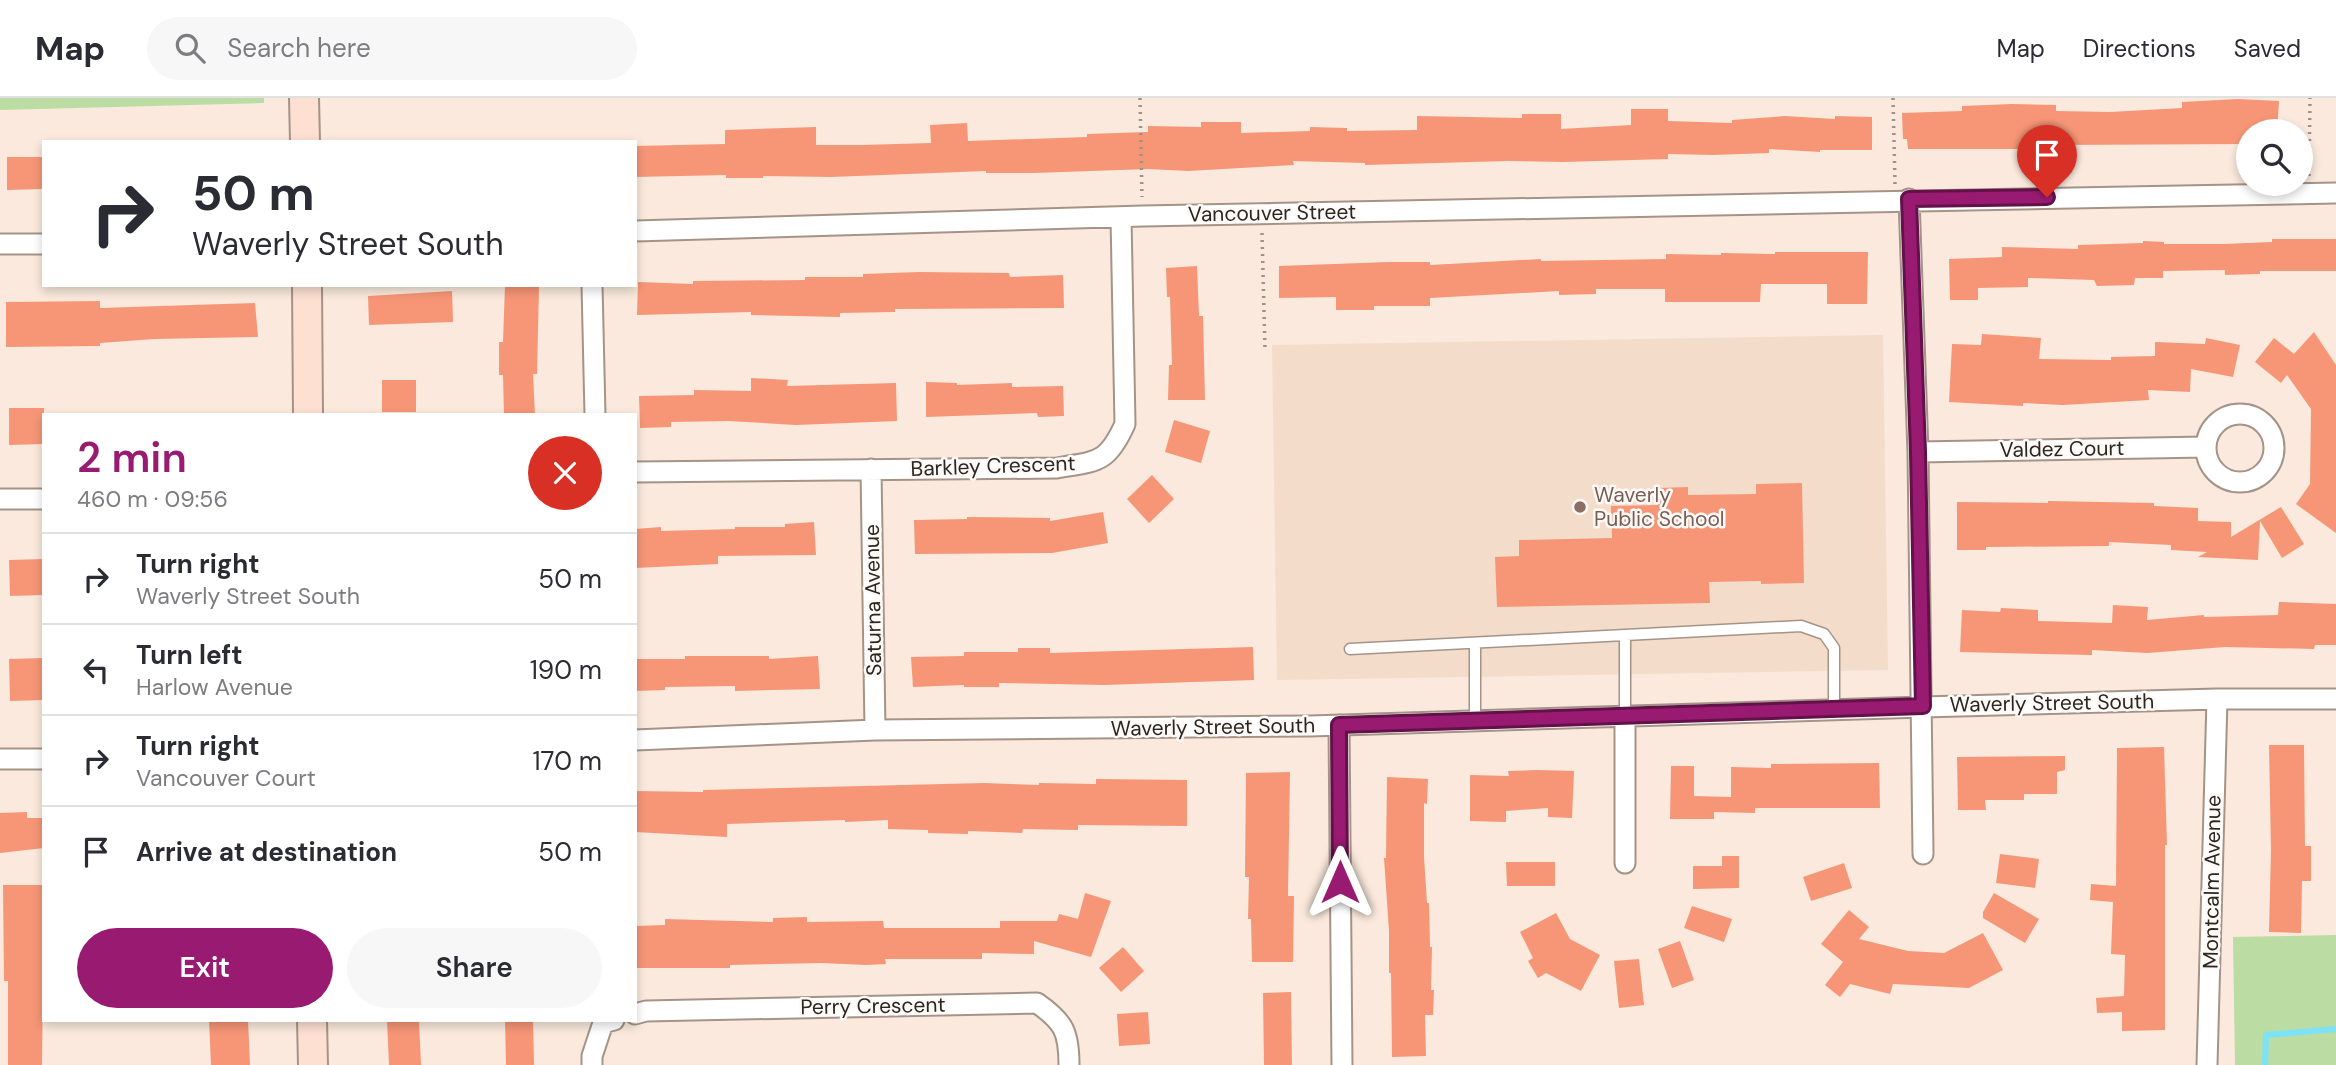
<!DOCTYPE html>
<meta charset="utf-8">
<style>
:root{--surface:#fff;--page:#f7f7f7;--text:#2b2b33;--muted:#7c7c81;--line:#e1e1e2;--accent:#991a71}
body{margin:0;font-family:"DM Sans",sans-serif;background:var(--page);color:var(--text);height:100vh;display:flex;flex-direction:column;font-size:26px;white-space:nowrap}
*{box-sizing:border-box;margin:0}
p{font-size:23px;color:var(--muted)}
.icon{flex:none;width:38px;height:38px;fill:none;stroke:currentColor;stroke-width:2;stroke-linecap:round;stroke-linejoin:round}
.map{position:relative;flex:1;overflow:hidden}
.panel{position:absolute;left:42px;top:315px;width:595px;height:609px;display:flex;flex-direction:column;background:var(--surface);border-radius:0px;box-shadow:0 4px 10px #0003}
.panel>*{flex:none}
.hud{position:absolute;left:42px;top:42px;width:595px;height:147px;border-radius:0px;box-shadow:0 4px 10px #0003;background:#fff;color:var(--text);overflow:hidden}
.fabs{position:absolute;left:2236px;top:21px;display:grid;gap:14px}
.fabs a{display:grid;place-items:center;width:77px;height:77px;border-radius:50%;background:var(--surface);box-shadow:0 4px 10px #0003;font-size:35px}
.pin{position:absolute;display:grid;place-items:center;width:60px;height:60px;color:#fff;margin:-72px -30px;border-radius:50% 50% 50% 0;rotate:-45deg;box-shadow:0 0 7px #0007}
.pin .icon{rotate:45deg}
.me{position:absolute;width:77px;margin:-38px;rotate:0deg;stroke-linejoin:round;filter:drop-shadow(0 0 5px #0008)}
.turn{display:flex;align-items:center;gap:24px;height:147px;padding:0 35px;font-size:32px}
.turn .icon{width:91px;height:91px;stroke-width:2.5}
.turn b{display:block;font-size:49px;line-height:60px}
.round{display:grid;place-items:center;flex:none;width:74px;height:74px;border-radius:37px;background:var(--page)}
.summary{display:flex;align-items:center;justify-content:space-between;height:119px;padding:0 35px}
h1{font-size:42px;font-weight:600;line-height:52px;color:var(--accent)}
.button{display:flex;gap:14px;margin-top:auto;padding:14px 35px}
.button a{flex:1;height:80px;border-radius:42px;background:var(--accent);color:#fff;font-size:28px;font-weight:600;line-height:80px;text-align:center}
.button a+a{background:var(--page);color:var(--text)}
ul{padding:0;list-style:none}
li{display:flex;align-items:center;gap:21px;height:91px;padding:0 35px;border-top:2px solid var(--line)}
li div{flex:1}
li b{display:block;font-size:26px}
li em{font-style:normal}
header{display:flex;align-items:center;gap:42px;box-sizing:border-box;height:98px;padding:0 35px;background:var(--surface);border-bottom:2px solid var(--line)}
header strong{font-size:33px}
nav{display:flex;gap:38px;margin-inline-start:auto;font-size:24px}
.search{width:490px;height:63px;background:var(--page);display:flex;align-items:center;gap:18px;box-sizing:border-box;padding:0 24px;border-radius:38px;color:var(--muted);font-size:26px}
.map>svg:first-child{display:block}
</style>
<header>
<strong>Map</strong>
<div class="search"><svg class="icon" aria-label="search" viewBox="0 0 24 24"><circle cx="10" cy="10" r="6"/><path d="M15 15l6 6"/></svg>Search here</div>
<nav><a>Map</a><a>Directions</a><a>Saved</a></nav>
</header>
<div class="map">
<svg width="2336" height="967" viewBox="0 0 2336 967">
<rect width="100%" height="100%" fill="#fae9dc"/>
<path fill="#f3dcca" d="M1883 237 1888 572 1277 582 1272 247Z"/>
<path fill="#bbdca3" d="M0 0H264V5L0 12Z
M2336 837V967H2235L2233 839Z"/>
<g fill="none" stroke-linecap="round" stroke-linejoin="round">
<path stroke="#7ce2f7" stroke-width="6" d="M2265 967 2266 937 2336 931"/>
</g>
<path fill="#f69676" d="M2238 1 2279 3 2277 33H2249V46L2055 47V51H1908L1907 41H1903L1902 15 1962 13V8L2012 6 2056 7V13L2110 14 2182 10V4Z
M1631 11H1668V23L1732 25V22L1785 18 1835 21V18L1872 19V52H1820V54L1769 51V55L1713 57 1668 56V61L1563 64 1508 63 1365 67V65L1293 63 1294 67 1188 73 1148 71 1034 75H986V73L831 79 763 78V80H726V77L635 79V48L725 46V32L816 29V47H863L931 45 930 27 967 25 968 43 1087 39V36L1148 34V28L1201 29V24H1241V35L1310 33V29L1347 30V33L1417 32V18L1522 20V16H1561V31L1631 27Z
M7 59H43V91L7 92Z
M2272 141H2336V173H2260V176L2225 177V172L2163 173V180H2135L2134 187 2097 188 2094 182 2028 180V189L1978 190V202H1950L1949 161 2002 159V149L2078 151V147L2143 145V143L2164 144V146H2224L2272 144Z
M1775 154H1868L1867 206H1827V186H1761L1760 204H1665V191H1596V196L1559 197V193L1430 200V208H1374V212H1336V199L1279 200V168L1389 164H1430V167L1541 161V163L1666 161V156L1721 157V155L1775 156Z
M1197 168 1199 218H1203L1205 302H1168L1169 267H1172L1170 199H1167L1166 170Z
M920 174 1009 175 1010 179 1063 177 1064 210 895 211V214L840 215V219L751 217V214L637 217 638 184 693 186V183L805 182V179H863V176Z
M505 187 539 188 537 276H533L535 317H504L503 277H499V244H503Z
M452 193 453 224 369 227 368 198Z
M100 203V210L255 205 258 239 154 241 100 245V248L6 249V204Z
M2314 234 2336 267V435L2296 406 2310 386 2311 311 2287 277 2281 285 2255 264 2274 240 2294 256Z
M1982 236 2041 240 2039 261 2111 262V259L2155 258V244L2205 246 2206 240 2240 247 2233 279 2191 271 2190 294 2148 292 2149 302 2063 307 2023 305V308L1949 304 1952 246 1981 247Z
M751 280 788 282 787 288 896 285 897 323 796 327 728 323 671 324V329L640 330 639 298 694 297V292L751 293Z
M382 282H416V314H382Z
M926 284 957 285V287L1012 285V289L1063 288 1064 318 1038 319 1037 315 926 319Z
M9 310H44V346L9 347Z
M1174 322 1210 333 1201 365 1165 354Z
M1152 377 1174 401 1149 425 1127 401Z
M1802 385 1804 485 1761 486V483L1709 484 1710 505 1497 509 1495 459 1519 458V442L1612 440 1611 408 1658 407V390L1688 389V397L1756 396V386Z
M2048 403 2154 405V408L2198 410V423L2231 424V439L2281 409 2304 446 2282 460 2260 423 2258 462 2198 459 2207 454 2171 452V447L2109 444V448L1986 449V452H1957V404L2048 405Z
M1103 414 1108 445 1052 455 915 456 914 422 967 421V419L1050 420V423Z
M814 424 816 457 718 458V466L635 470V431L661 429V433L735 431V429H785V426Z
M44 461V497L10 498 9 462Z
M2279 504 2336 506V547H2315L2314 551 2225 549 2147 555 2092 552V557L1960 554 1962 512 2000 514 2001 510 2038 512V523L2112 525 2113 507 2148 509 2147 522 2204 517V519L2278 517Z
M1253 549 1254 582 1104 587 999 585V589H964V587L913 589 911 559 964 558V554H1018V550H1050V555Z
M685 558H769V561L818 558 820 591 735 593V588L665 589V592L635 593V561H685Z
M44 560V602L10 603 9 561Z
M2269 647H2304L2305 748H2311V783H2302L2301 835 2269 834 2271 752Z
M2164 649 2167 747H2165V932L2122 933V914L2097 915 2096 900 2124 898 2125 857 2111 856 2113 804 2090 802 2091 786 2116 788 2117 650Z
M2065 658V672L2057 674V696H2024V702H1985L1986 712H1958L1957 659Z
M1879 665 1880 710H1755V715L1714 714V721H1670L1671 668H1694V698L1731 699V669L1771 670V666Z
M1537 672 1574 673 1572 720 1548 719V710L1506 713V724L1470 723V677L1509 678 1508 673Z
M1290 674 1288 798H1294L1293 864H1252L1251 821H1248L1249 779H1245L1246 675Z
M1387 679 1428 681 1427 706 1424 705V759L1427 805H1429L1430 849H1432L1431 892H1434L1433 917H1425L1426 958 1392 959 1391 875H1389V833L1384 760H1386Z
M1096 681 1187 682V728L1078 727V732L1023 731 1022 735 968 733V736L928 735V732L888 731V722L845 724V722L727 726V739L635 734V693L703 694V692L984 685 1039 687V685L1096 686Z
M27 714V720H44V750L0 755V715Z
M2000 756 2039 761 2035 790 1996 785Z
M1722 758H1739V790L1693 791V768H1722Z
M1506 764H1555V788H1507Z
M1844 765 1852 790 1811 803 1803 779Z
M3 787H44L42 967H8V883H4Z
M1085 795 1111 803 1091 859 1034 843V856L982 855V861H885L886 866 866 867 821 865 730 867V870H635V828L665 827V821L773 824V820L807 819V824L883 823 884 830H1000V823H1057L1059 816 1078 821Z
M1994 795 2039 821 2025 845 1983 820V814Z
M1692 808 1732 821 1724 844 1684 830Z
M1849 812 1869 829 1859 841 1908 853 1944 855 1983 835 2003 872 1969 890 1893 886 1890 896 1850 886 1840 899 1825 887 1843 864 1821 846Z
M1556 815 1570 841 1600 857 1581 893 1546 875 1538 880 1528 863 1533 860 1520 834Z
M1680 843 1694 882 1672 890 1658 851Z
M1123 849 1144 873 1121 894 1099 870Z
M1639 861 1644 907 1619 910 1614 863Z
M1291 894 1292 967H1264L1263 895Z
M1148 914 1150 946 1119 948 1117 916Z
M209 922H248L250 967H211Z
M387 922H419L421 967H389Z
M505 922H533L534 967H506Z"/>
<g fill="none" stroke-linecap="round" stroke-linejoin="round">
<g stroke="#a49488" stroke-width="13">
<path id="service" d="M1625 537 1801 528 1824 536 1834 550V612
M1475 545V624
M1350 551 1625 537V619"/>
</g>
<g stroke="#a49488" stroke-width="23">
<path id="minor" d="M1909 101 1918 354 1923 756
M635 133 1143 118 2336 95
M0 146H44
M592 187 595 317
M2206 350a34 34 0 1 1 68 0a34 34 0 1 1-68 0Z
M1918 354 2206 349
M871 371 875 632
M635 374 1057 370C1097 363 1107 366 1125 326L1121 119
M0 401H44
M1339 627 1342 967
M635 642 875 632 1310 628 1923 609 2217 601H2336
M0 661H44
M1625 765V620
M635 916 646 913 1037 905C1064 924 1069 934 1069 967
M592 967V958L603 925 614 922
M2207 967 2217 601"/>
</g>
<g stroke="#a49488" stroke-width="32">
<path id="secondary" d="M304 0 305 44
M307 187 308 317
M312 922 313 967"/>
</g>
<path stroke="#9d9188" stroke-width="3.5" stroke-dasharray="2 5" stroke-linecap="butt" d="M1140 0 1142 99
M1893 0 1895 86
M2309 78 2310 0
M1262 135 1265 252"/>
<use href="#service" stroke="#fff" stroke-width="10"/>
<use href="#minor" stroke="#fff" stroke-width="19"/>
<use href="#secondary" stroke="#fde0d2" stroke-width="28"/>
</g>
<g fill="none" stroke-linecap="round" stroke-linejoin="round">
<g stroke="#631149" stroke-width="18">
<path id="route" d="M1340 784 1339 627 1923 608 1918 354 1909 101 2047 99"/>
</g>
<use href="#route" stroke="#991a71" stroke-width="12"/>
</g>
<circle fill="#8d6e63" stroke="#fdf9f7" stroke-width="2.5" cx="1580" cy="409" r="7"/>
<g text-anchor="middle" stroke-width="5" stroke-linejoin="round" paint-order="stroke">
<g font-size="21" fill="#2c2621" stroke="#fdf9f7">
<text transform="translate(1272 115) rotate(-1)" y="7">Vancouver Street</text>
<text transform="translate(2062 351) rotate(-1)" y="7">Valdez Court</text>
<text transform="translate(993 368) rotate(-2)" y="7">Barkley Crescent</text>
<text transform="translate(873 502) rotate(-91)" y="7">Saturna Avenue</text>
<text transform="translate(2052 605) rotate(-1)" y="7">Waverly Street South</text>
<text transform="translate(1213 629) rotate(-1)" y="7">Waverly Street South</text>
<text transform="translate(2212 784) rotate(-89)" y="7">Montcalm Avenue</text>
<text transform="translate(873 908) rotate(-1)" y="7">Perry Crescent</text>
</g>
<g font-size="21" fill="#785e54" stroke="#fdf9f7" text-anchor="start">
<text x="1594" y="404">Waverly<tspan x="1594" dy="24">Public School</tspan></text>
</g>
</g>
</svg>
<div class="fabs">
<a><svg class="icon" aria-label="search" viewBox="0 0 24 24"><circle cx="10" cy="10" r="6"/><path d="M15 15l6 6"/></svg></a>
</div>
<div class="pin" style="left:2047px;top:99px;background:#d93025"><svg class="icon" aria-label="arrive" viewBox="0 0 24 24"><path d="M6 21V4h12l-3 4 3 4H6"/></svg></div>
<svg class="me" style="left:1340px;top:784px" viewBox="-20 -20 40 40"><path d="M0-17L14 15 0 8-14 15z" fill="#991a71" stroke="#fff" stroke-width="4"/></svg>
<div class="hud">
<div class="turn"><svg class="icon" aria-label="right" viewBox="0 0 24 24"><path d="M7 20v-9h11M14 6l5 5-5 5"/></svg><div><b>50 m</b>Waverly Street South</div></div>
</div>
<section class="panel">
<div class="summary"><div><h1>2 min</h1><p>460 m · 09:56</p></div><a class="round" style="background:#d93025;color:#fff"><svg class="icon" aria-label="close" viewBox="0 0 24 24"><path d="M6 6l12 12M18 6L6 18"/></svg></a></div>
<ul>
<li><svg class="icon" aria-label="right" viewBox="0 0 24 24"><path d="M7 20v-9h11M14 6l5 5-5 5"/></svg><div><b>Turn right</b><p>Waverly Street South</p></div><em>50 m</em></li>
<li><svg class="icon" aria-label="left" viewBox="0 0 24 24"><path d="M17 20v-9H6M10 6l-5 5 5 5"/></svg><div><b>Turn left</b><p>Harlow Avenue</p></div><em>190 m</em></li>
<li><svg class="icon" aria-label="right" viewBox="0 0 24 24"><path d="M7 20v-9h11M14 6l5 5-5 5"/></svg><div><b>Turn right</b><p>Vancouver Court</p></div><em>170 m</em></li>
<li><svg class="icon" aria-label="arrive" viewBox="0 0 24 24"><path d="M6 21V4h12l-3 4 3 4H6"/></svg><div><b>Arrive at destination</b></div><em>50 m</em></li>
</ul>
<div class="button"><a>Exit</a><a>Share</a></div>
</section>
</div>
